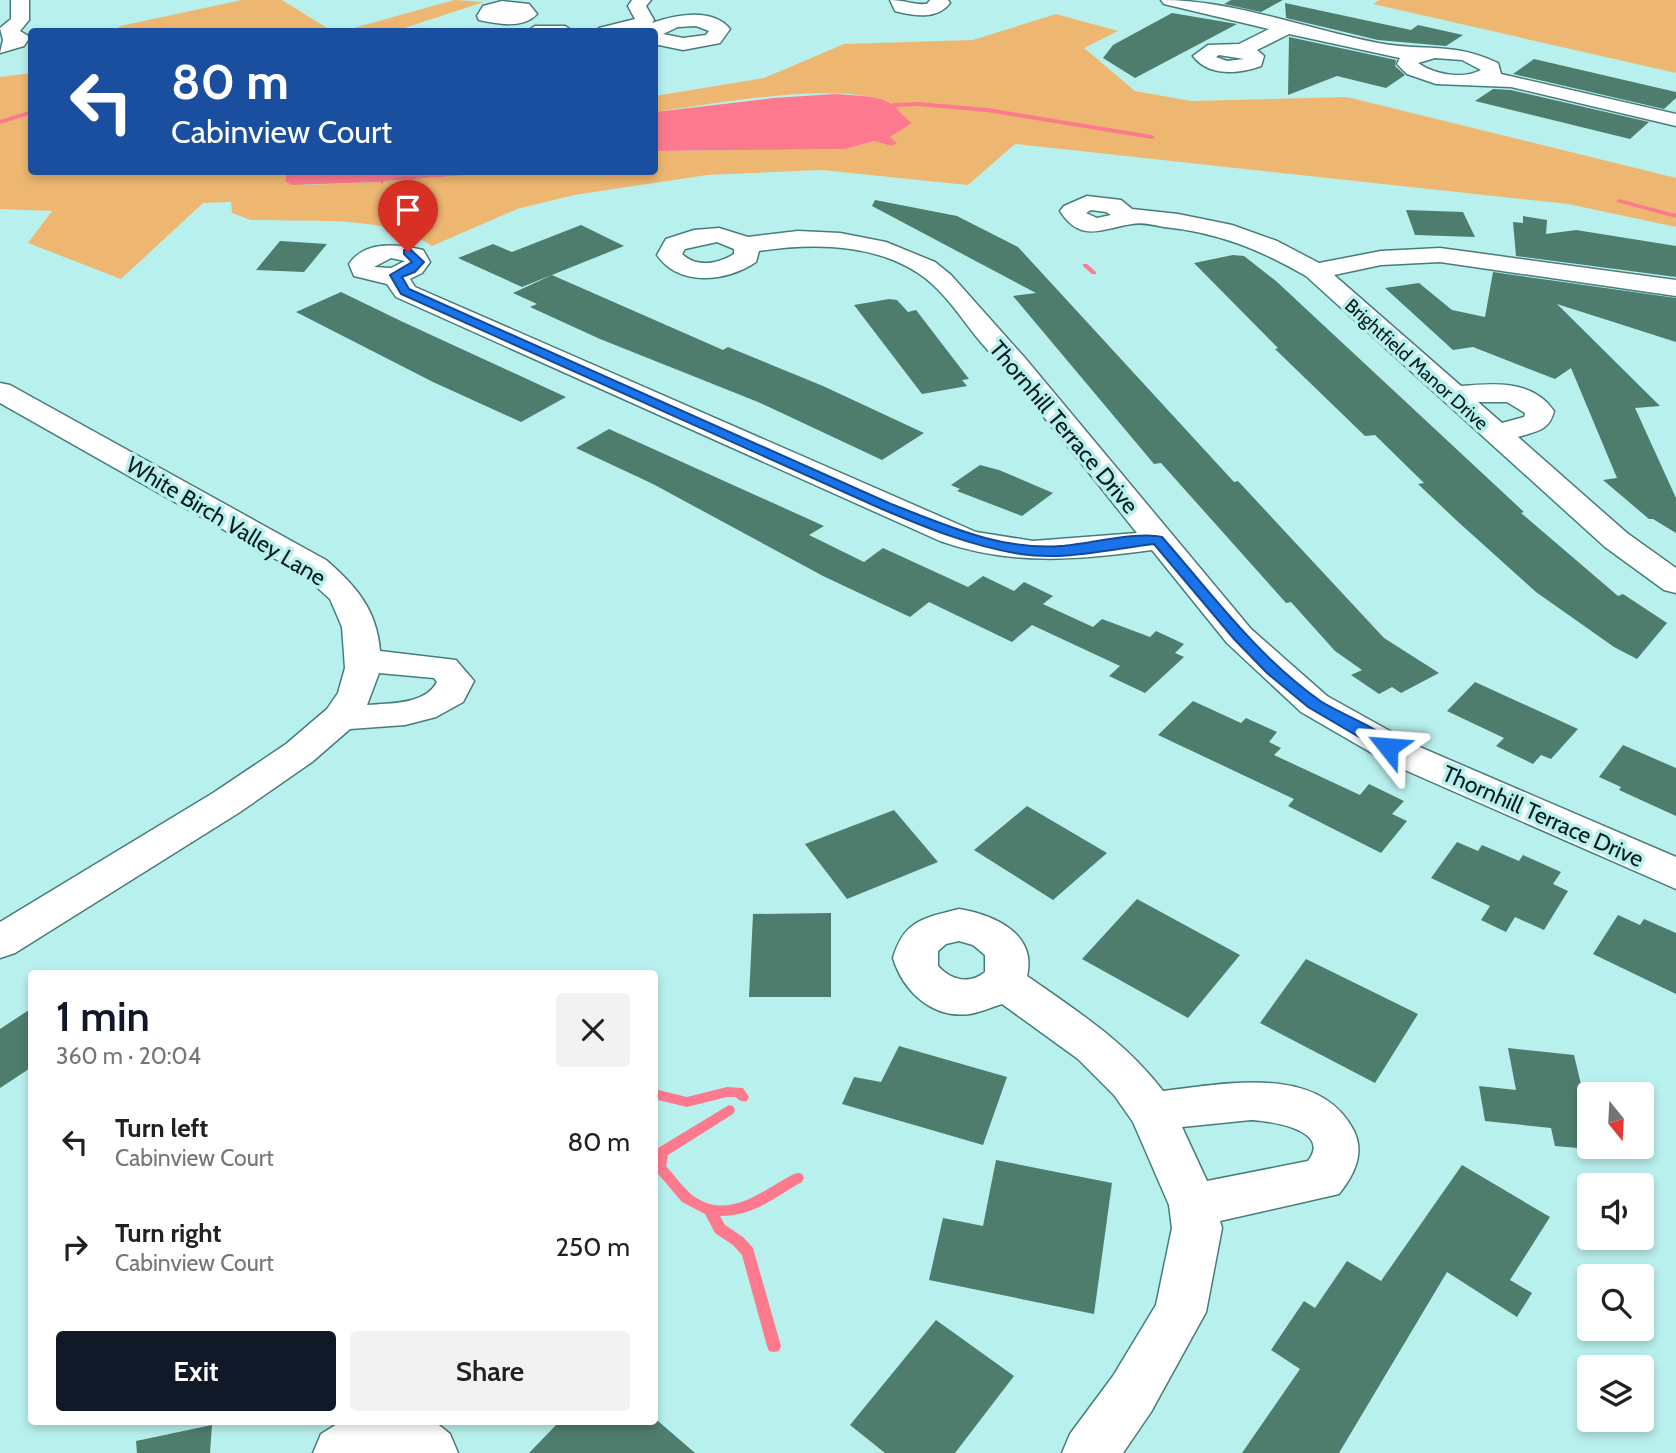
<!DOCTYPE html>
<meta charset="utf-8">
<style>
:root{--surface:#fff;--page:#f2f2f2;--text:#202124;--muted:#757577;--accent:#111827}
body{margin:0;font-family:Cabin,sans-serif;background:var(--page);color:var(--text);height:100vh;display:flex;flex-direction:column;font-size:26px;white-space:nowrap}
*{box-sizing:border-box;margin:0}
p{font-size:23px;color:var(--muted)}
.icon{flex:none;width:38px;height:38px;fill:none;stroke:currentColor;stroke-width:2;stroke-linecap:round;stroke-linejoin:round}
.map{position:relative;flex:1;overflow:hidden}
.panel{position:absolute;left:28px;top:970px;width:630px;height:455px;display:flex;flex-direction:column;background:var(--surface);border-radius:7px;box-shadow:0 4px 10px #0003}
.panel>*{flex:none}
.banner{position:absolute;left:28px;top:28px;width:630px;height:147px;border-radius:7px;box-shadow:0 4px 10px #0003;background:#1a4fa0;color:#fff;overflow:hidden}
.needle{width:46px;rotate:162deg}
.controls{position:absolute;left:1577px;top:1082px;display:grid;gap:14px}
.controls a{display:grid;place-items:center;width:77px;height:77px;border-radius:7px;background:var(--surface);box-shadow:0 4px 10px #0003;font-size:35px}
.pin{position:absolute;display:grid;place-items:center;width:60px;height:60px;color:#fff;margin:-72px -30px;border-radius:50% 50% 50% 0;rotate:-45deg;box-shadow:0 0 7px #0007}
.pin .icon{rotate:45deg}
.me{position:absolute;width:77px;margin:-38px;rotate:298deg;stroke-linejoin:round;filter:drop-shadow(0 0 5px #0008)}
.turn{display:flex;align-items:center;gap:24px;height:147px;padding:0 28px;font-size:32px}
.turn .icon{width:91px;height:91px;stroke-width:2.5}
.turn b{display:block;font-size:49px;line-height:60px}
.round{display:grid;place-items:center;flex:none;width:74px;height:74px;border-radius:7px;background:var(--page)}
.head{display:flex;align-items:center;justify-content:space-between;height:119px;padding:0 28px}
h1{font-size:42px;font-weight:600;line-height:52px;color:var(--accent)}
.cta{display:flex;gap:14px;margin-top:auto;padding:14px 28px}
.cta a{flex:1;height:80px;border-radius:7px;background:var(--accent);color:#fff;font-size:28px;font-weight:600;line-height:80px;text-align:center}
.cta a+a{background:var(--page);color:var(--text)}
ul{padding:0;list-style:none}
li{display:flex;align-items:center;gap:21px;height:105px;padding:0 28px}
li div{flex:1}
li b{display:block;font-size:26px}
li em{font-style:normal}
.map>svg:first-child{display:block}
</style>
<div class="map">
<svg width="1676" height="1453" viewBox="0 0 1676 1453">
<rect width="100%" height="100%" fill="#b8f0ed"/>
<path fill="#eeb771" d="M242 0H282L332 31H115L120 26Z
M454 0 484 2 395 31H343Z
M1379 0H1676V73L1373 4Z
M1056 14 1118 31 1084 48 1135 91 1191 101 1347 97 1676 178V227L1568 204 1015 144 968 185 821 170 707 175 574 195 517 209 432 246C390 214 304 222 251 220L232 213 231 202 203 203 121 279 28 243 52 211 0 209V77L31 73 32 172H287L285 181 306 185 382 182 384 185 385 181 509 172H654L655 151 846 149 874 141 891 146 890 137 897 130 900 116C897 111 894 106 890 104 844 79 708 105 655 112V96L764 78 844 44 973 40Z"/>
<path fill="#fd7a8e" d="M835 94C852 96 876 94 891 104 899 109 903 117 912 123L890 137 897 143 891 146 874 141 846 149 655 151V112L774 98Z
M287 172H509L385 181 382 185 381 182 292 185 285 181Z"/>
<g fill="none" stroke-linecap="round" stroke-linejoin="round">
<path fill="#fd7a8e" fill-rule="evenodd" d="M918 102 987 108 1152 135 1155 137 1152 139 987 112 918 106 893 107 890 105 893 103Z
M32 110V114L0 124V120Z
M1619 199 1676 214V218L1617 202 1616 201Z
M1083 264H1087L1096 272V274H1092L1083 266Z
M727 1087 743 1088 749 1097 747 1101C742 1102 739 1101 736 1097H727L687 1107 654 1099V1089L687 1097Z
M729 1105 733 1106 735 1110 733 1114 668 1155 666 1166C674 1175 683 1187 692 1195 729 1222 761 1191 794 1174L798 1173 802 1174 804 1178 802 1182C772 1198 756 1216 720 1216L725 1225 743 1237 753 1248 781 1346 779 1351 774 1352 769 1351 767 1346 742 1255 733 1245 715 1233 705 1214 682 1202 654 1169 656 1152 658 1148Z"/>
</g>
<path fill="#4e7d6e" d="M1231 0H1283L1261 12 1224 4Z
M1285 3 1411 30 1418 25 1463 35 1446 46 1378 40 1286 18Z
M1172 13 1237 24 1135 78 1103 58 1113 45Z
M1289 37 1396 60 1395 66 1405 75 1386 88 1337 76 1288 95Z
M1534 59 1676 92V98L1664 109 1513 74Z
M1493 89 1511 90 1649 122 1630 139 1475 101Z
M875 200 957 216 1018 247 1234 482 1238 481 1384 638 1439 673 1401 693 1392 687 1379 694 1351 675 1362 670 1335 651 1291 602 1286 603 1161 463 1154 464 1013 296 1036 293 872 206Z
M1406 210 1463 212 1475 237 1415 235Z
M1523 216 1547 220 1546 234 1576 230 1676 246V277L1516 256 1513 222 1523 223Z
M581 225 624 246 522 287 458 258 493 244 512 252Z
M280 241 327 244 304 272 256 270Z
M1233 255 1244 256 1276 281 1524 512 1521 513 1618 596 1623 594 1667 623 1637 659 1614 647 1536 592 1456 520 1418 484 1424 483 1375 435 1365 436 1275 349 1278 348 1194 263Z
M1493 272 1676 298V342L1557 304 1660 406 1635 408 1676 498V533L1653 519H1649L1603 480 1617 478 1571 368 1555 379 1473 347 1453 350 1385 288 1419 283 1452 310 1485 317Z
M552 275 723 350 728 347 823 386 924 433 882 460 758 402 600 339 530 307 537 304 513 293Z
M341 292 403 322 566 397 521 422 433 382 296 312Z
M889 299 897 300 908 312 916 310 969 379 962 380 967 386 922 394 854 305Z
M609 429 824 526 809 535 864 562 883 548 968 587 983 576 1014 591 1024 582 1053 596 1043 604 1093 627 1102 619 1150 637 1156 631 1184 644 1175 653 1184 657 1145 693 1109 676 1120 666 1032 625 1012 642 929 602 910 617 823 576 653 484 576 448Z
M980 465 999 470 1053 493 1022 516 957 491 960 489 951 485Z
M1475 682 1578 729 1551 759 1541 755 1533 764 1496 746 1504 738 1447 711Z
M1193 701 1241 723 1246 718 1277 732 1269 742 1281 748 1274 755 1360 795 1369 784 1404 801 1392 814 1407 821 1381 853 1288 806 1294 799 1158 735Z
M1623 745 1676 768V816L1619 790 1621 787 1599 777Z
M1027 806 1107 853 1053 900 974 850Z
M894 810 938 862 847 899 805 844Z
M1457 842 1478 851 1482 845 1519 861 1523 855 1561 872 1553 884 1568 891 1544 930 1515 917 1506 932 1481 920 1490 906 1431 878Z
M1137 899 1240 955 1188 1018 1082 959Z
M831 913V997H749L753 914Z
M1618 915 1640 925 1644 919 1676 933V994L1593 954Z
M1306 959 1418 1014 1375 1083 1260 1023Z
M32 1008V1067L0 1088V1029Z
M899 1046 1007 1077 983 1145 842 1104 854 1077 881 1082Z
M1508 1048 1574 1055 1589 1118V1149L1555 1146 1551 1128 1485 1121 1479 1086 1516 1090Z
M996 1160 1112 1183 1094 1314 929 1280 943 1218 983 1226Z
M1462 1165 1550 1217 1510 1280 1532 1293 1517 1317 1447 1272 1339 1453H1242L1300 1369 1271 1350 1304 1301 1315 1308 1347 1261 1381 1281Z
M936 1320 1014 1376 955 1453H885L850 1425Z
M560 1421H658L695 1453H529Z
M212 1425 210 1453H137L136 1441Z"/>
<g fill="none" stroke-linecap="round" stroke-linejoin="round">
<g stroke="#487c7a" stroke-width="3">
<path id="street" d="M11 0H29V20L20 31 30 37 24 46 0 53 3 40 0 28 11 19Z
M632 0H651L646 6 654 20 652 23C675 15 712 7 730 29L720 43 683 50 654 44V32H597L599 28 635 19 628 6ZM696 26 709 31 706 35 683 38 663 34 678 27Z
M890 0C905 0 912 5 927 4L930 0H948L950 3C937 20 914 16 895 11Z
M1161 0C1234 0 1306 29 1378 43 1425 52 1451 41 1498 63L1501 74 1676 114V126L1511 87 1436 84 1407 74 1397 64 1400 58 1289 34 1257 50 1264 56 1261 66C1239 74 1209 77 1193 56L1208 45 1239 44 1269 29 1164 4ZM1219 55 1244 59 1227 61 1216 57ZM1435 58 1462 60 1481 70C1462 80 1434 74 1418 63Z
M502 1 529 4 537 14C523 29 498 24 479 20L477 16 483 6Z
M535 26H565L574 32H526Z
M1087 196 1121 200 1132 209 1178 214 1232 225 1277 241 1319 263 1381 251 1440 248 1676 280V296L1440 262 1381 265 1334 275 1461 386C1494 383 1533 380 1554 411 1549 431 1537 431 1518 437L1627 533 1676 568V593L1664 590 1605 547 1306 276C1261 250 1217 232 1164 227 1154 225 1141 222 1132 224 1103 228 1081 244 1060 211L1064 206ZM1091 210 1106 212 1111 215 1097 218 1086 213ZM1478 402H1507L1525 413 1524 417 1502 423Z
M719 228 748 237 798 231 840 233 886 242 935 262 951 275 1025 358 1251 629 1327 696 1415 745 1676 857V889L1389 763 1301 712 1227 643 1152 550C1078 560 1011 566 940 541L396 297 387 284 354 276 349 264C365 240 398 244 423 250L430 262 422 273 410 279 415 287 976 532 1033 541 1137 533C1085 468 1034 403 979 340 961 318 943 289 918 273 872 243 811 243 759 251L756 262C726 282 679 287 657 255L666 239 694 230ZM717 242 734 249V254C718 264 697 268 682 254L685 249ZM391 258 405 261 391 268 374 267Z
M0 383 10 385 326 560C356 586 377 610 380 651L456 660 474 681 463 702 436 717 405 725 350 729 312 762 240 812 15 953 0 958V922L213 793 286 744 327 709 338 693 345 668 342 627 330 599 302 574 0 403ZM379 673 434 678 437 682C425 705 390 703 367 705Z
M959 909C994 915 1037 933 1027 976 1077 1011 1126 1042 1163 1091 1223 1084 1320 1063 1354 1131 1365 1154 1354 1175 1339 1194L1220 1221 1222 1228 1206 1312 1151 1412 1123 1453H1062L1070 1434 1113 1376 1156 1305 1172 1228 1169 1205 1133 1122 1114 1095 1078 1059 1002 1004C992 1007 981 1012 970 1014 932 1019 903 991 893 958 904 920 924 918 959 909ZM959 941 973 945 985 955V972C969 985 951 980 938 966V951L946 944ZM1251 1120C1268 1121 1333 1129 1308 1161L1207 1181 1182 1127Z
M342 1421H434L450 1434 458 1453H313L321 1434Z"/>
</g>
<use href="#street" fill="#fff" fill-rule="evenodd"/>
</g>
<path fill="#1a73e8" stroke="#114b97" stroke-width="2" d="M404 250H411L424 262 415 272 402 277 409 289 891 504C946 525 1001 551 1061 546 1087 544 1139 531 1162 537 1211 593 1257 656 1319 700 1339 714 1382 728 1397 747L1394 751H1383L1308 707 1267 673 1234 639 1154 544C1111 549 1063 561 1020 554 971 546 927 528 882 509L401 294 390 275 412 262 404 254Z"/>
<g text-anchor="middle" stroke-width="7" stroke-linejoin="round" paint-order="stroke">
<g font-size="19" fill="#061c1c" stroke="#b8f0ed">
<text transform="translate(1417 364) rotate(42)" y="7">Brightfield Manor Drive</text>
</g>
<g font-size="23" fill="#061c1c" stroke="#b8f0ed">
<text transform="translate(1064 427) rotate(50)" y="8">Thornhill Terrace Drive</text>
<text transform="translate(226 521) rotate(31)" y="8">White Birch Valley Lane</text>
<text transform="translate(1543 816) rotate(24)" y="8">Thornhill Terrace Drive</text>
</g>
</g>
</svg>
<div class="controls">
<a><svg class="needle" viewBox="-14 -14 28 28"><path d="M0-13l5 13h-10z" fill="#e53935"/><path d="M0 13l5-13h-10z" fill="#757577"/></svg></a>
<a><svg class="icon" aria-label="sound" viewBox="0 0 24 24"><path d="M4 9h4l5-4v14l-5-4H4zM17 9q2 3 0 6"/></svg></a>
<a><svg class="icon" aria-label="search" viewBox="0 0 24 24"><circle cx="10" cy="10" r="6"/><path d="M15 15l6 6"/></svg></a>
<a><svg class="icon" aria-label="layers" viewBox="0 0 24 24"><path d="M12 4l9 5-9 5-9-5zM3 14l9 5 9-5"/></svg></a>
</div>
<div class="pin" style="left:408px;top:252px;background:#d93025"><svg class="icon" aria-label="arrive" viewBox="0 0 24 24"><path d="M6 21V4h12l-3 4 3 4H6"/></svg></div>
<svg class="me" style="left:1388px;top:747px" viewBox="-20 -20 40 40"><path d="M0-17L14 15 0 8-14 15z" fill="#1a73e8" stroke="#fff" stroke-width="4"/></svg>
<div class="banner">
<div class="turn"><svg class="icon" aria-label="left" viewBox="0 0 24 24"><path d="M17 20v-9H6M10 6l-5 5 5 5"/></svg><div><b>80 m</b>Cabinview Court</div></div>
</div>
<section class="panel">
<div class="head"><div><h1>1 min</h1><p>360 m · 20:04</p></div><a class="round"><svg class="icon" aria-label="close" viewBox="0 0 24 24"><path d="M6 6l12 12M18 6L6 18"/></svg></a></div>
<ul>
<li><svg class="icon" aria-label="left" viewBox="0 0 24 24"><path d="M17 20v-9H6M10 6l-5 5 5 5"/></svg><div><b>Turn left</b><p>Cabinview Court</p></div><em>80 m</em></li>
<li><svg class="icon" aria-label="right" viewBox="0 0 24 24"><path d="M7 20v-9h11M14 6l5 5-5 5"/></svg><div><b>Turn right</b><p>Cabinview Court</p></div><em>250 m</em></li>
</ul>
<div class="cta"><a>Exit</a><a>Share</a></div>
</section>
</div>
